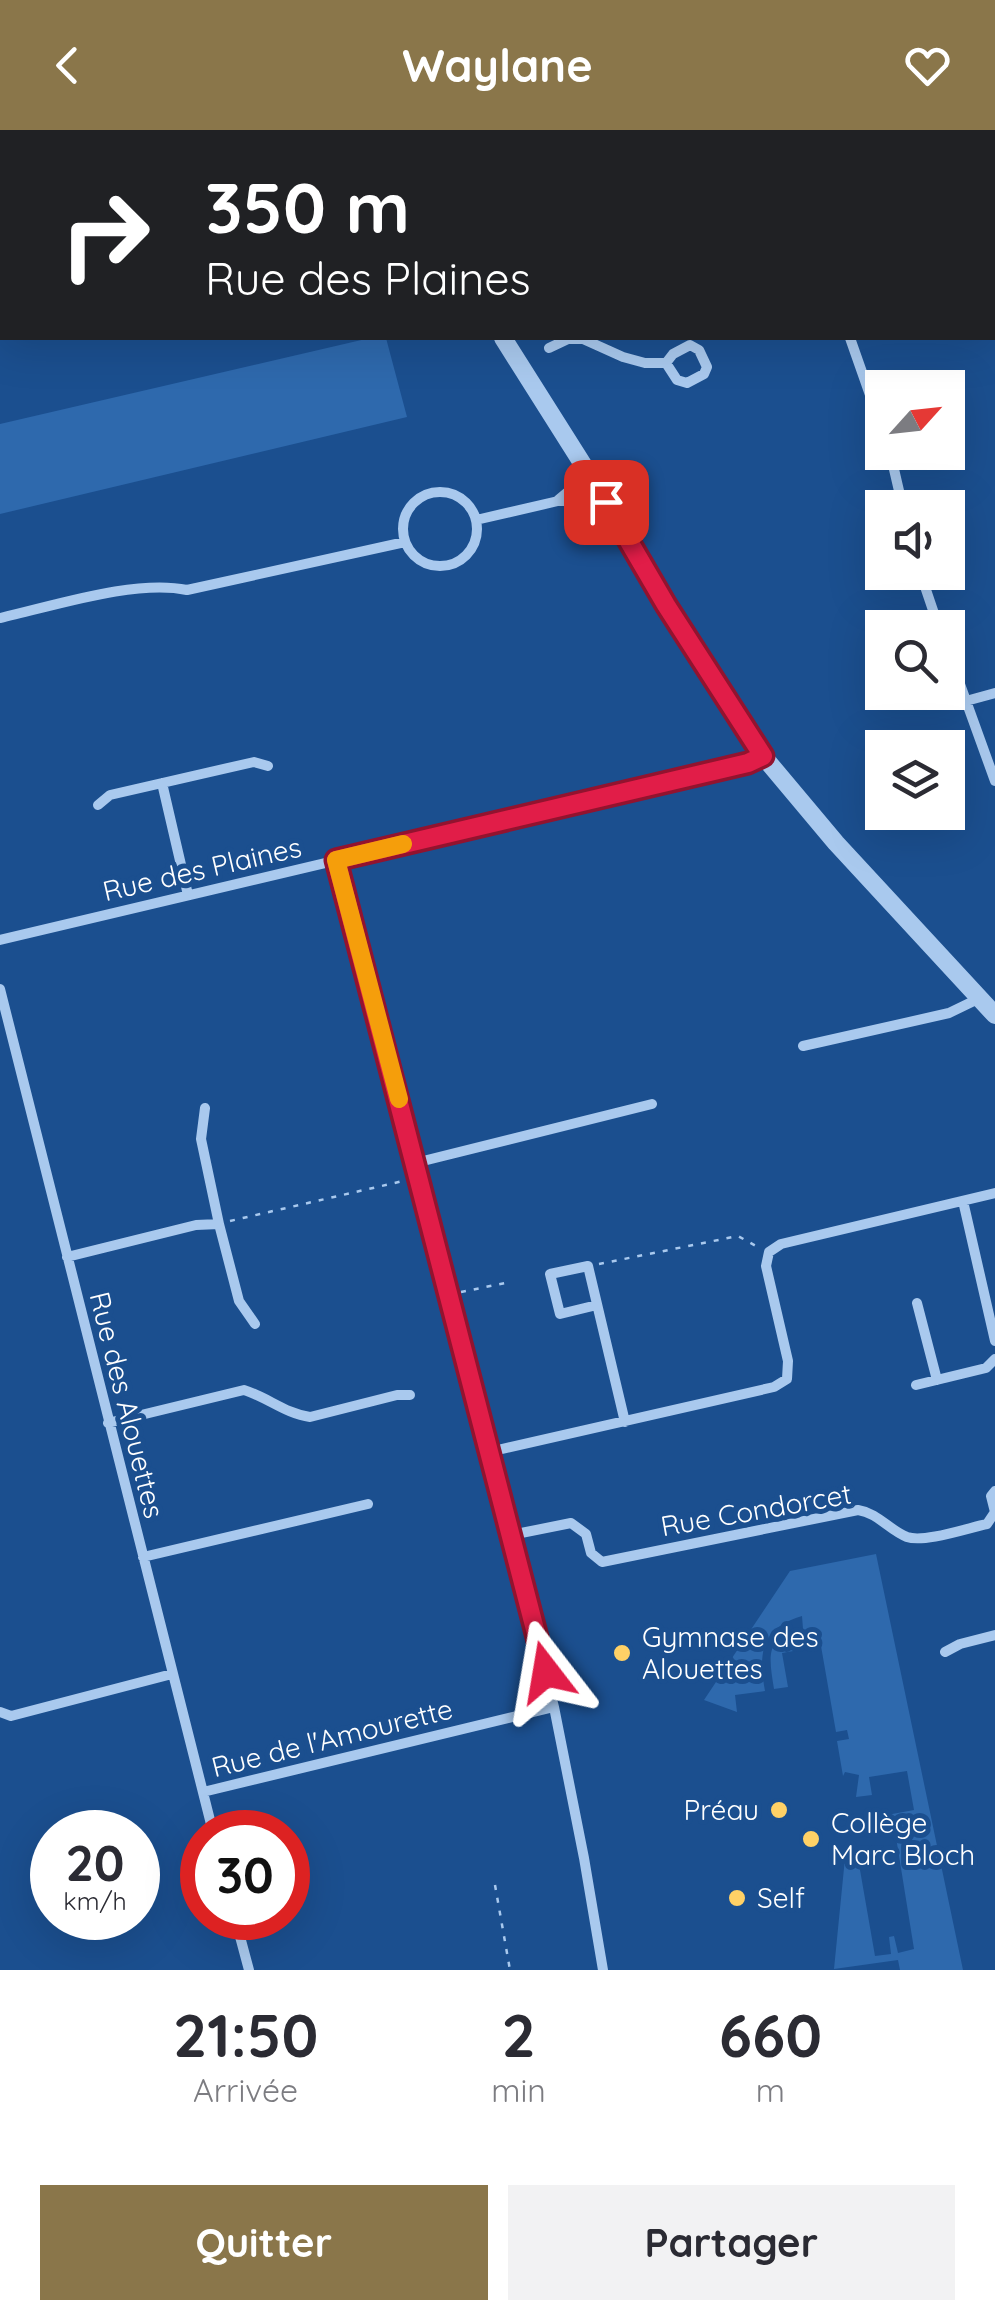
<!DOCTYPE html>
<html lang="fr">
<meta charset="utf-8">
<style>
:root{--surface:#fff;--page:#f2f2f3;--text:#2b2b33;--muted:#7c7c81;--accent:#8a764a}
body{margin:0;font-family:Quicksand,sans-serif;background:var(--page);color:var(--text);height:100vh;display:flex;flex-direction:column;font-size:38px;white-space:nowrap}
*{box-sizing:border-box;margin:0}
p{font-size:32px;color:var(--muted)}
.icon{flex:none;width:55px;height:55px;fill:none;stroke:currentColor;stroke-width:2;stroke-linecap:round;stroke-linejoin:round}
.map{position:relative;height:1840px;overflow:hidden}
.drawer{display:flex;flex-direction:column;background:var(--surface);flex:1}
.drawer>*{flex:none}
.top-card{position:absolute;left:0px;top:0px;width:995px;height:210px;box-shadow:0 10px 40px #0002;background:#202124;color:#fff;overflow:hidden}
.needle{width:65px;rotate:63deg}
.controls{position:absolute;left:865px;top:240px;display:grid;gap:20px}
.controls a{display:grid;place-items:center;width:100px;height:100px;border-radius:0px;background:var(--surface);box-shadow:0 10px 40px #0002;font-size:50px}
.speed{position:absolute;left:30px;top:1680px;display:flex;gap:20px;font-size:50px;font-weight:700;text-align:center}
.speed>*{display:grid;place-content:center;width:130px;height:130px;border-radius:50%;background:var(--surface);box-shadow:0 10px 40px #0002;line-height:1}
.speed small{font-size:25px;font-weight:400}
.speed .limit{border:15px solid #d22;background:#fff;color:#111}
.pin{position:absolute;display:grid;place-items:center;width:85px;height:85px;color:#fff;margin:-42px;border-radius:20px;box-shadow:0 5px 15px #0006}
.me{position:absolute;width:110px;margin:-55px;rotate:346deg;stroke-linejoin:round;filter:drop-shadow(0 0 8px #0008)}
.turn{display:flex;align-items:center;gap:35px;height:210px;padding:0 40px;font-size:45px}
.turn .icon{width:130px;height:130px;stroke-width:2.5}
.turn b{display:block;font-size:70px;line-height:85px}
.eta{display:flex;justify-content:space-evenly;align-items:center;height:170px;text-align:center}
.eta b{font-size:60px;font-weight:700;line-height:70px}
.action{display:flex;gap:20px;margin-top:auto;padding:20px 40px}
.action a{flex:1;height:115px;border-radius:0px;background:var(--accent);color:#fff;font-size:40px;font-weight:700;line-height:115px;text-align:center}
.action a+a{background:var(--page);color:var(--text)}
header{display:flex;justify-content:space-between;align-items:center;height:130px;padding:0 40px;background:var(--accent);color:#fff;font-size:45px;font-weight:700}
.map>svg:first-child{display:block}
</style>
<header><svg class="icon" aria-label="back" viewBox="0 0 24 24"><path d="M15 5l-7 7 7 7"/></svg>Waylane<svg class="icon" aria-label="heart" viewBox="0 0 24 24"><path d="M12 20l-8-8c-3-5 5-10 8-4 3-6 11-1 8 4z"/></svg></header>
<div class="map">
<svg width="995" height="1840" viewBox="0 0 995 1840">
<rect width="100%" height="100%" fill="#1b4f8f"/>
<path fill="#2e69ad" d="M370 208H386L407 287 0 384V294Z
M876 1424 963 1840H900L898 1830 834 1839 846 1718 856 1717 875 1826 891 1824 889 1807 894 1806 898 1823 914 1819 895 1701 879 1703 876 1687 914 1680 907 1641 869 1647 872 1665 856 1667 859 1645 845 1642 843 1646 837 1611 849 1609 847 1600 836 1602 821 1516 782 1523 788 1557 774 1559C769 1527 764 1506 803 1499L802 1486C761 1498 758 1523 765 1561L735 1565 737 1582 704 1570 790 1441Z"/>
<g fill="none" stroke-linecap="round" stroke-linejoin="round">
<path stroke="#a9c9ee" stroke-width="2.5" stroke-dasharray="5 8" stroke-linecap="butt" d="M68 0 69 2
M143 2 145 0
M230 1091 403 1051
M599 1134 738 1106 756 1116
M461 1162 510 1152
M495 1755 510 1840"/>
<path stroke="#a9c9ee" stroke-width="10" d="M766 0 767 2
M31 2 41 0
M0 10H2
M1 201H2
M850 208 882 299
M690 215 699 220 707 237 704 244 687 253 677 250 666 233 673 224Z
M549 218 568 209H583L623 227 645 233H666
M890 322 903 378
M403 399a37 37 0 1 1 74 0a37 37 0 1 1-74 0Z
M558 370 589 344
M476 390 558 371H606
M920 442 939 498
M0 488C54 476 135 449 187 460L405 412
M948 521 995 651
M966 571 995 563
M162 653 188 765
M98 675 110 665 254 632 268 636
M0 810 748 633 763 626
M0 859 213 1702
M803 916 949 883 980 868
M205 978 201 1009 219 1094 239 1171 255 1194
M415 1033 652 974
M963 1071 995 1211
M67 1127 196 1095 219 1094
M917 1173 937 1250
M597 1175 560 1184 550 1144 588 1136 625 1292
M916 1255 986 1238 995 1229
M108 1293 244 1260C267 1267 286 1284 310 1287L397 1265H410
M489 1322 774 1257 787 1249 788 1231 766 1136 769 1122 781 1114 995 1063
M511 1405 571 1393 586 1404 591 1423 602 1432 858 1380C878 1383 889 1400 907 1407 924 1413 968 1398 987 1394L995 1382 991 1366 995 1361
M143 1427 368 1374
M945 1522 960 1514 995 1505
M554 1577 584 1728 603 1840
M0 1582 11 1586 172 1544
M203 1662 554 1577 336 730
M235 1788 249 1840"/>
<path stroke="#a9c9ee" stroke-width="18" d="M371 0 373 2
M503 208 606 371 666 475 763 626 836 713 995 885"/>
</g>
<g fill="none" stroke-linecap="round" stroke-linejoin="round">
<g stroke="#92132f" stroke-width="25">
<path id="route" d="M546 1542 336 730 748 633 763 626 666 475 606 372"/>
</g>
<use href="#route" stroke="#e11d48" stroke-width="18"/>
<path stroke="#f59e0b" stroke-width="18" d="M399 969 336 730 403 714"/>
</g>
<g fill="#ffd166" stroke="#1b4f8f" stroke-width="4">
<circle cx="622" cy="1523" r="10"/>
<circle cx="779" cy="1680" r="10"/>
<circle cx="811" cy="1709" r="10"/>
<circle cx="737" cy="1768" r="10"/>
</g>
<g text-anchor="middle" stroke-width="10" stroke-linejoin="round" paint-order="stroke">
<g font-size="28" fill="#fff" stroke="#1b4f8f">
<text transform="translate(202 739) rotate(-13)" y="10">Rue des Plaines</text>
<text transform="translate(127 1275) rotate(76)" y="10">Rue des Alouettes</text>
<text transform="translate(756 1380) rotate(-10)" y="10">Rue Condorcet</text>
<text transform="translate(332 1608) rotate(-14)" y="10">Rue de l'Amourette</text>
</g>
<g font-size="28" fill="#fff" stroke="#1b4f8f" text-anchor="start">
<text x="642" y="1517">Gymnase des<tspan x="642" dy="32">Alouettes</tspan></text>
<text x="759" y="1690" text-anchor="end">Préau</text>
<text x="831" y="1703">Collège<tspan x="831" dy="32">Marc Bloch</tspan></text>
<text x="757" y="1778">Self</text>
</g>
</g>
</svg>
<div class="controls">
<a><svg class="needle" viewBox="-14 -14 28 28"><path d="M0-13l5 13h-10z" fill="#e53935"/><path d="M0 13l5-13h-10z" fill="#7c7c81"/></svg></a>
<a><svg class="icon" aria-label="sound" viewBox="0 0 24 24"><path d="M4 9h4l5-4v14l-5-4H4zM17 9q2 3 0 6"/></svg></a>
<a><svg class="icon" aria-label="search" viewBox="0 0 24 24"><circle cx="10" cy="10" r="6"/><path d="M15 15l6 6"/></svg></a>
<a><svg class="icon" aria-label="layers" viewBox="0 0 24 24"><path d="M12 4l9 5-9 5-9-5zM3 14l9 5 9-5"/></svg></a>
</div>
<div class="speed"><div>20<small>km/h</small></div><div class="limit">30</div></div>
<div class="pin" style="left:606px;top:372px;background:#d93025"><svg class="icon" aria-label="arrive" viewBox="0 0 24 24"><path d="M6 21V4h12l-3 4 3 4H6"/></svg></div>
<svg class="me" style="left:546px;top:1542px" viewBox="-20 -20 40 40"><path d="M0-17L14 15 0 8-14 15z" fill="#e11d48" stroke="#fff" stroke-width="4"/></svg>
<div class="top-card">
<div class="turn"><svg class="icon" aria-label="right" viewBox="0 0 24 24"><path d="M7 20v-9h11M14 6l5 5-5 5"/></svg><div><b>350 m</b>Rue des Plaines</div></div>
</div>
</div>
<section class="drawer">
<div class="eta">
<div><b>21:50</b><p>Arrivée</p></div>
<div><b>2</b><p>min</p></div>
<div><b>660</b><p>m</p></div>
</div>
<div class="action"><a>Quitter</a><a>Partager</a></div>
</section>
